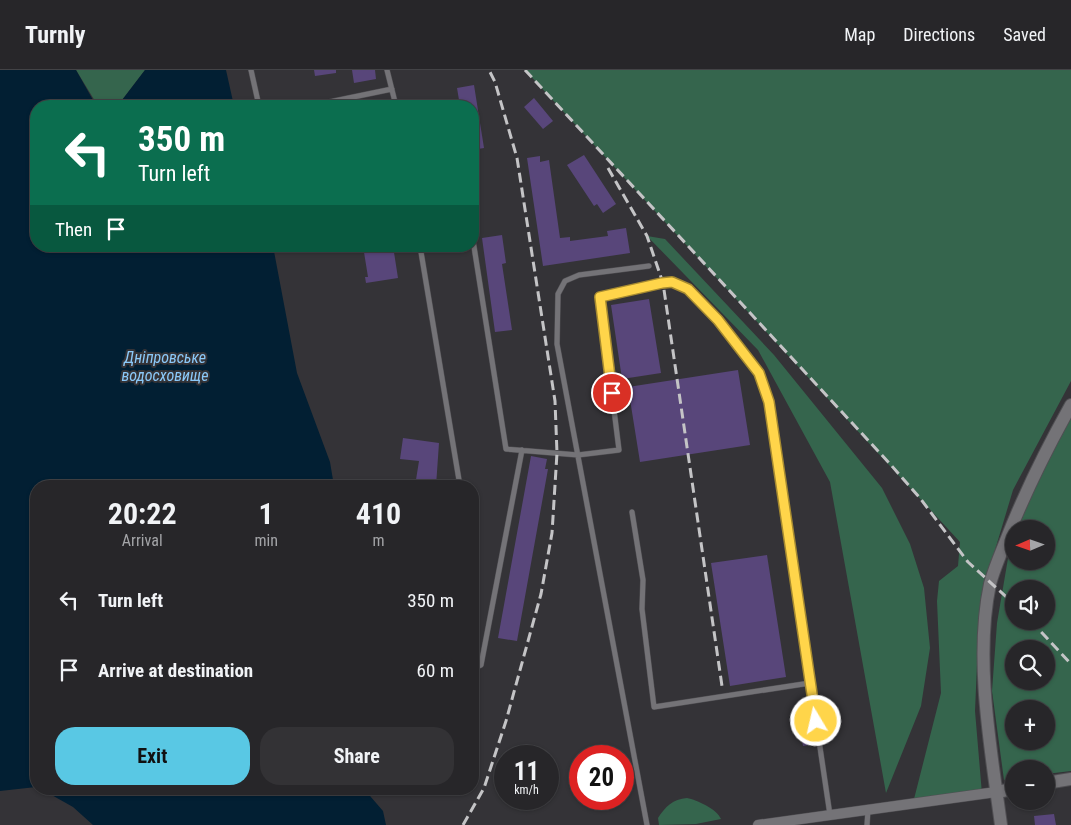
<!DOCTYPE html>
<meta charset="utf-8">
<style>
:root{--surface:#272629;--page:#333235;--text:#f1f3f6;--muted:#a4a5a8;--line:#434346;--accent:#59c8e4}
body{margin:0;font-family:"Roboto Condensed",sans-serif;background:var(--page);color:var(--text);height:100vh;display:flex;flex-direction:column;font-size:19px;white-space:nowrap}
*{box-sizing:border-box;margin:0}
p{font-size:16px;color:var(--muted)}
.icon{flex:none;width:28px;height:28px;fill:none;stroke:currentColor;stroke-width:2;stroke-linecap:round;stroke-linejoin:round}
.map{position:relative;flex:1;overflow:hidden}
.drawer{position:absolute;left:30px;top:410px;width:449px;height:315px;display:flex;flex-direction:column;background:var(--surface);border-radius:20px;box-shadow:0 1px 4px #0004,0 0 0 1px var(--line)}
.drawer>*{flex:none}
.banner{position:absolute;left:30px;top:30px;width:449px;height:152px;border-radius:20px;box-shadow:0 1px 4px #0004,0 0 0 1px var(--line);background:#0b6e4f;color:#fff;overflow:hidden}
.needle{width:32px;rotate:268deg}
.controls{position:absolute;left:1005px;top:450px;display:grid;gap:10px}
.controls a{display:grid;place-items:center;width:50px;height:50px;border-radius:50%;background:var(--surface);box-shadow:0 1px 4px #0004,0 0 0 1px var(--line);font-size:25px}
.speed{position:absolute;left:494px;top:675px;display:flex;gap:10px;font-size:25px;font-weight:700;text-align:center}
.speed>*{display:grid;place-content:center;width:65px;height:65px;border-radius:50%;background:var(--surface);box-shadow:0 1px 4px #0004,0 0 0 1px var(--line);line-height:1}
.speed small{font-size:12px;font-weight:400}
.speed .limit{border:8px solid #d22;background:#fff;color:#111}
.pin{position:absolute;display:grid;place-items:center;width:42px;height:42px;color:#fff;margin:-21px;border:2px solid #fff;border-radius:50%;box-shadow:0 1px 5px #0007}
.me{position:absolute;width:55px;margin:-28px;rotate:351deg;stroke-linejoin:round;filter:drop-shadow(0 0 4px #0008)}
.turn{display:flex;align-items:center;gap:18px;height:105px;padding:0 25px;font-size:22px}
.turn .icon{width:65px;height:65px;stroke-width:2.5}
.turn b{display:block;font-size:35px;line-height:42px}
.then{display:flex;align-items:center;height:48px;padding:0 25px;background:#0003;gap:10px;font-size:19px}
.eta{display:flex;justify-content:space-evenly;align-items:center;height:85px;text-align:center}
.eta b{font-size:30px;font-weight:700;line-height:35px}
.cta{display:flex;gap:10px;margin-top:auto;padding:10px 25px}
.cta a{flex:1;height:58px;border-radius:20px;background:var(--accent);color:#111;font-size:20px;font-weight:700;line-height:58px;text-align:center}
.cta a+a{background:var(--page);color:var(--text)}
ul{padding:0;list-style:none}
li{display:flex;align-items:center;gap:15px;height:70px;padding:0 25px}
li div{flex:1}
li b{display:block;font-size:19px}
li em{font-style:normal}
header{display:flex;align-items:center;gap:30px;box-sizing:border-box;height:70px;padding:0 25px;background:var(--surface);border-bottom:1px solid var(--line)}
header strong{font-size:24px}
nav{display:flex;gap:28px;margin-inline-start:auto;font-size:18px}
.map>svg:first-child{display:block}
</style>
<header>
<strong>Turnly</strong>
<nav><a>Map</a><a>Directions</a><a>Saved</a></nav>
</header>
<div class="map">
<svg width="1071" height="755" viewBox="0 0 1071 755">
<rect width="100%" height="100%" fill="#343337"/>
<path fill="#35654d" fill-rule="evenodd" d="M76 0H145L119 34 112 36H98Z
M525 0H1071V311L1013 420 989 500 979 549 975 641 982 724 913 733 941 623 937 531 939 511 958 496 960 472Z
M647 166 665 169 774 285 882 418 910 474 924 518 930 578 921 636 886 723 830 412 758 280Z
M1071 347V701L1046 704V699H1014V709L1004 710 992 621 997 553 1013 459ZM1014 459H1046V491H1014ZM1014 519H1046V551H1014ZM1014 579H1046V611H1014ZM1014 639H1046V671H1014Z
M687 728C697 730 717 739 721 749L696 754 659 755 658 748C665 737 673 729 687 728Z"/>
<path fill="#021f33" d="M0 0H76L93 30 102 36H36V176H273L297 303 330 392 334 416H36V717L0 721Z
M145 0H226L234 36H112L119 34Z
M41 719H364L383 741 386 755H93L73 737Z"/>
<path fill="#58467a" d="M314 0H336V3L315 6Z
M352 0H375L376 9 354 13Z
M474 15 484 78 472 80V36H460L457 18Z
M534 28 553 51 543 59 524 37Z
M584 85 616 134 603 143 597 134 594 136 567 95Z
M540 86V92L549 90 560 168 570 167V171L608 166 607 161 626 158 630 183 543 196 527 88Z
M502 165 506 193 502 194 512 260 495 262 482 168Z
M363 176H393L398 208 366 213 365 207H368Z
M649 229 661 303 622 309 611 235Z
M738 300 750 375 640 392 628 317Z
M403 368 439 373 436 416H415L419 391 400 389Z
M531 386 547 389 545 399H548L517 571 498 568Z
M767 485 786 607 730 616 711 493Z
M812 664 814 674 803 676 801 665Z
M1054 744 1056 755H1035L1034 746Z"/>
<g fill="none" stroke-linecap="round" stroke-linejoin="round">
<g stroke="#504f53" stroke-width="6">
<path id="lane" d="M251 0 259 36
M387 0 396 36
M310 36 392 19
M472 164 506 379 578 385 619 380 600 227 663 213 672 212 688 219 718 250 759 303 769 332 830 745
M420 176 460 416
M632 442 643 510 642 539 654 637 810 613
M472 599 481 595 522 380
M647 755 557 274 558 224 565 211 579 205 649 196
M867 755 868 740"/>
</g>
<g stroke="#504f53" stroke-width="11">
<path id="street" d="M758 755 996 722"/>
</g>
<g stroke="#504f53" stroke-width="14">
<path id="secondary" d="M1046 713 1071 709
M996 722 1014 719
M1001 755C991 680 974 589 990 514 994 499 1001 483 1007 468 1025 422 1047 378 1071 335"/>
</g>
<use href="#lane" stroke="#747377" stroke-width="5"/>
<use href="#street" stroke="#747377" stroke-width="10"/>
<use href="#secondary" stroke="#747377" stroke-width="12"/>
<path stroke="#c4c4c6" stroke-width="3" stroke-dasharray="10 5" stroke-linecap="butt" d="M525 0 891 395 920 428 968 492 1014 534
M608 98 647 166 663 213 722 616
M1031 551 1071 594
M463 755 484 718 506 651 541 524 552 463 557 383 555 331 517 88 495 12 489 0"/>
</g>
<g fill="none" stroke-linecap="round" stroke-linejoin="round">
<g stroke="#a68a30" stroke-width="12">
<path id="route" d="M612 323 600 227 662 213 672 212 688 219 718 250 759 303 769 332 816 651"/>
</g>
<use href="#route" stroke="#ffd54a" stroke-width="9"/>
</g>
<g text-anchor="middle" stroke-width="4" stroke-linejoin="round" paint-order="stroke">
<g font-size="16" font-style="italic" fill="#8bc9f9" stroke="#343337">
<text x="165" y="293">Дніпровське<tspan x="165" dy="18">водосховище</tspan></text>
</g>
</g>
</svg>
<div class="controls">
<a><svg class="needle" viewBox="-14 -14 28 28"><path d="M0-13l5 13h-10z" fill="#e53935"/><path d="M0 13l5-13h-10z" fill="#a4a5a8"/></svg></a>
<a><svg class="icon" aria-label="sound" viewBox="0 0 24 24"><path d="M4 9h4l5-4v14l-5-4H4zM17 9q2 3 0 6"/></svg></a>
<a><svg class="icon" aria-label="search" viewBox="0 0 24 24"><circle cx="10" cy="10" r="6"/><path d="M15 15l6 6"/></svg></a>
<a>+</a>
<a>−</a>
</div>
<div class="speed"><div>11<small>km/h</small></div><div class="limit">20</div></div>
<div class="pin" style="left:612px;top:323px;background:#d93025"><svg class="icon" aria-label="arrive" viewBox="0 0 24 24"><path d="M6 21V4h12l-3 4 3 4H6"/></svg></div>
<svg class="me" style="left:816px;top:651px" viewBox="-20 -20 40 40"><circle r="17" fill="#ffd54a" stroke="#fff" stroke-width="3"/><path d="M0-11L8 9 0 5-8 9z" fill="#fff"/></svg>
<div class="banner">
<div class="turn"><svg class="icon" aria-label="left" viewBox="0 0 24 24"><path d="M17 20v-9H6M10 6l-5 5 5 5"/></svg><div><b>350 m</b>Turn left</div></div>
<div class="then">Then<svg class="icon" aria-label="arrive" viewBox="0 0 24 24"><path d="M6 21V4h12l-3 4 3 4H6"/></svg></div>
</div>
<section class="drawer">
<div class="eta">
<div><b>20:22</b><p>Arrival</p></div>
<div><b>1</b><p>min</p></div>
<div><b>410</b><p>m</p></div>
</div>
<ul>
<li><svg class="icon" aria-label="left" viewBox="0 0 24 24"><path d="M17 20v-9H6M10 6l-5 5 5 5"/></svg><div><b>Turn left</b></div><em>350 m</em></li>
<li><svg class="icon" aria-label="arrive" viewBox="0 0 24 24"><path d="M6 21V4h12l-3 4 3 4H6"/></svg><div><b>Arrive at destination</b></div><em>60 m</em></li>
</ul>
<div class="cta"><a>Exit</a><a>Share</a></div>
</section>
</div>
